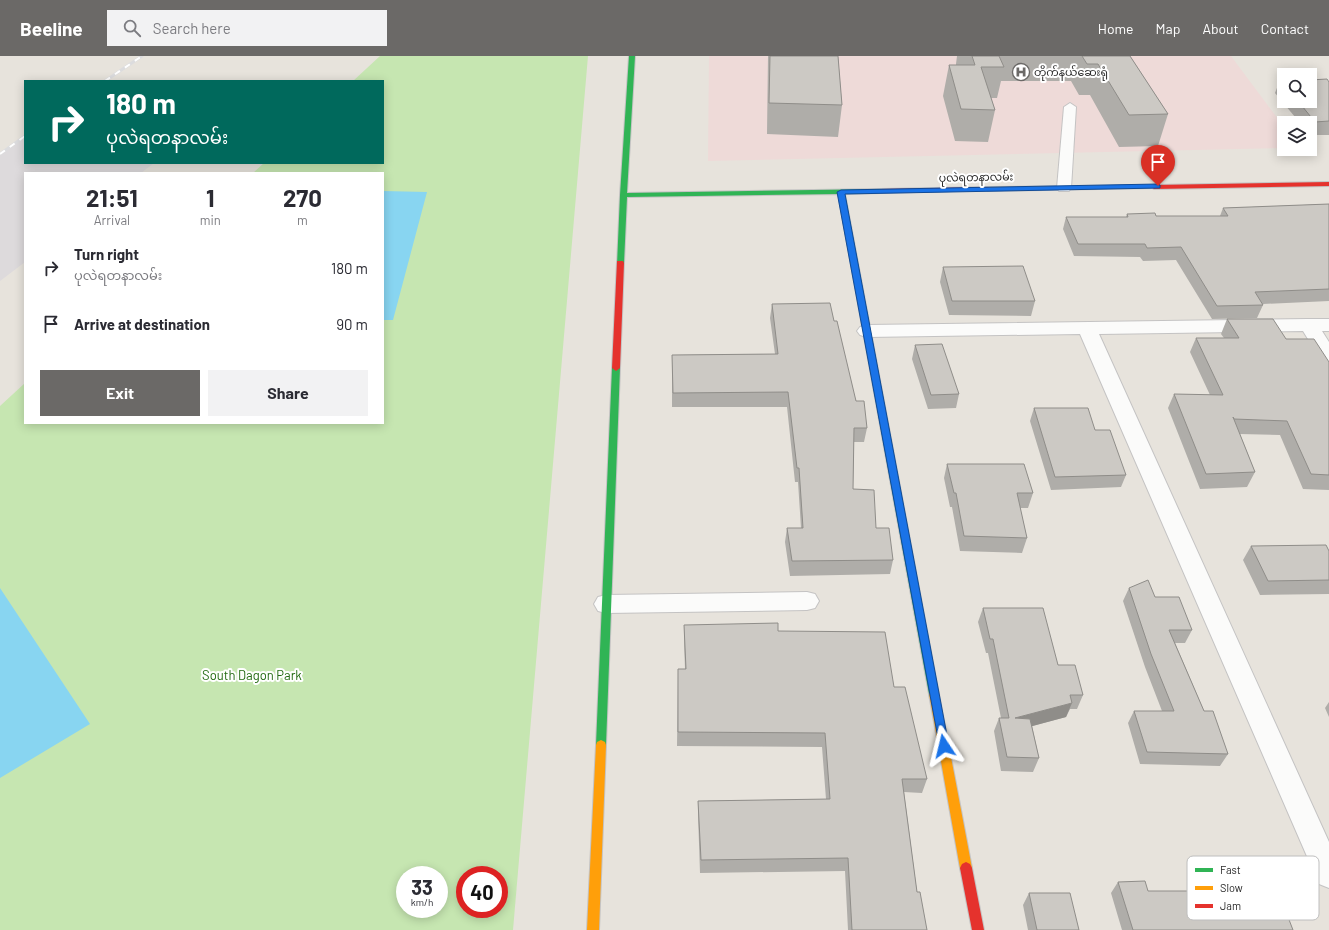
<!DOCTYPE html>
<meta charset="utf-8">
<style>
:root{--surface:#fff;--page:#f2f2f3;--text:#2b2b33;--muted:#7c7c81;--accent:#6b6967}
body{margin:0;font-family:Barlow,"Noto Sans Myanmar",sans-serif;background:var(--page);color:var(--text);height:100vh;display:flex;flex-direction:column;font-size:15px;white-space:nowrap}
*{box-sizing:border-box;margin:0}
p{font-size:13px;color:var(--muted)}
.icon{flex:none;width:22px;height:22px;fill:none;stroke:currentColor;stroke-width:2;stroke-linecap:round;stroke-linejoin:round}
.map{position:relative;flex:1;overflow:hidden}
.panel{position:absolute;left:24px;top:116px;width:360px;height:252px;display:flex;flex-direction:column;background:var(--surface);border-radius:0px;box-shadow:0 2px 10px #0003}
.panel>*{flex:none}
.guide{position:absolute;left:24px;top:24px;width:360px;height:84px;border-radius:0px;box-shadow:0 2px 10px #0003;background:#00695c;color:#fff;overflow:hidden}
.fabs{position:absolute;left:1277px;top:12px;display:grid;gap:8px}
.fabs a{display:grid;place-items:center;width:40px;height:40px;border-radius:0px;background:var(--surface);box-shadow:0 2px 10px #0003;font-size:20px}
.speed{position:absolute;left:396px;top:810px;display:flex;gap:8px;font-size:20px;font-weight:700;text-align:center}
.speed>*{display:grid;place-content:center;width:52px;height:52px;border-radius:50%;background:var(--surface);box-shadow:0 2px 10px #0003;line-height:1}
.speed small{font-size:10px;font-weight:400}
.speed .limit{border:6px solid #d22;background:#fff;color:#111}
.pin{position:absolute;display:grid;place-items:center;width:34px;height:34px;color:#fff;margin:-41px -17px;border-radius:50% 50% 50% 0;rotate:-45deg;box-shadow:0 0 4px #0007}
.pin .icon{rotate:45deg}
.me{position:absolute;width:44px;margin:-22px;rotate:350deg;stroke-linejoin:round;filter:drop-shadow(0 0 3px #0008)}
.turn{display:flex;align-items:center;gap:14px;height:84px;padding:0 16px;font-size:18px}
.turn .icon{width:52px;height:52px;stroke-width:2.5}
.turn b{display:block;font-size:28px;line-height:34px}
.eta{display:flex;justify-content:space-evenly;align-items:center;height:68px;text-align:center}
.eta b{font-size:24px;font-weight:700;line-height:28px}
.action{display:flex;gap:8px;margin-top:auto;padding:8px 16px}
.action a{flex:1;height:46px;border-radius:0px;background:var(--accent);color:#fff;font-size:16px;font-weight:700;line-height:46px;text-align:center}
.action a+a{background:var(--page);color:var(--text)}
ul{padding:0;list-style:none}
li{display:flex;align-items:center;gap:12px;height:56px;padding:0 16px}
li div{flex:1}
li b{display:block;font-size:15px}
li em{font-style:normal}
header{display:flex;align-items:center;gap:24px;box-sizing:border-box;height:56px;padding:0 20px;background:var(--accent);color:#fff}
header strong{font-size:19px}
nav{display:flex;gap:22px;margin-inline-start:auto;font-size:14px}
.search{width:280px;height:36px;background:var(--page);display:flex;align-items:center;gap:10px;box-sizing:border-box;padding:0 14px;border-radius:0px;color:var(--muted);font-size:15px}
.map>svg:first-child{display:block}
</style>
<header>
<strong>Beeline</strong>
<div class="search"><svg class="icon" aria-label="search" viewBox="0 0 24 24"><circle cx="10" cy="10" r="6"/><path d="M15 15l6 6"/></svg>Search here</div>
<nav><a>Home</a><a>Map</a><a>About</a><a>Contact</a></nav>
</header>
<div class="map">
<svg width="1329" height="874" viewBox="0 0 1329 874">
<rect width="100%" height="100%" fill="#e7e3dc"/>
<path fill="#dddadc" d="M25 80V107H154L141 117H25V206L0 225V98Z"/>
<path fill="#eedad8" d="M709 0H1231L1284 71V92L708 105Z"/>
<path fill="#c6e6b1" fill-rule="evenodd" d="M380 0H588L513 874H0V350L25 327V367H383V117H253L264 107H383V25H353ZM405 819H439V853H405ZM465 819H499V853H465Z"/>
<path fill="#88d5f1" d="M383 135 427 136 393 264H383Z
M0 532 90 668 0 722Z"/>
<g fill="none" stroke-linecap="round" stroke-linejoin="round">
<g stroke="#c4c3c3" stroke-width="2">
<path id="lane" d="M1070 47 1076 51 1071 132 1069 135H1059L1057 132 1064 51Z"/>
</g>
<g stroke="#c4c3c3" stroke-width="2">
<path id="street" d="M1308 263H1329V275H1322L1329 286V308L1322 306 1303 275 1099 278 1329 786V832L1319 828 1080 278 867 281 860 279 857 275 860 271 867 269Z
M807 536 815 538 819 545 815 552 807 554 606 557 598 555 594 548 598 541 606 539Z"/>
</g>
<g stroke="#c4c3c3" stroke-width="2">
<path id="fast" d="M629 0H635L627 137 881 133 884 135 881 137 845 138 939 638 938 641 934 642 930 641 929 638 838 138 627 141 624 207 623 209H617L620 139Z
M616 309 620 312 606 689 605 692 601 694 597 692 596 689 612 312Z"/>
</g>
<g stroke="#c4c3c3" stroke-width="2">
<path id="slow" d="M1154 129 1157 131 1156 132 988 135 985 133 988 131Z
M934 634 938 635 939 638 972 812 970 816 966 818 962 816 960 812 929 638 930 635Z
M601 684 605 686 606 689 599 874H587L596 689 597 686Z"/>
</g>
<g stroke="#c4c3c3" stroke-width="2">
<path id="jam" d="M1329 126V130L1154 133 1151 131 1154 129Z
M988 131 991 133 990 134 881 137 878 135 881 133Z
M617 205H623L624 207 620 312 616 315 612 312Z
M966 806 970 808 972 812 984 874H972L960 812 962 808Z"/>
</g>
<use href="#lane" fill="#fbfbfa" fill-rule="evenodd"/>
<use href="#street" fill="#fbfbfa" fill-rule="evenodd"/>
<use href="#fast" fill="#30b455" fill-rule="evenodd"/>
<use href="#slow" fill="#ff9f0a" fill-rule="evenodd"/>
<use href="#jam" fill="#e5322d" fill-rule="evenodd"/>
<g stroke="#dcdcde" stroke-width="3">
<path id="rail" d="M105 25 142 0
M0 98 25 80"/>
</g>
<use href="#rail" stroke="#fff" stroke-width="2" stroke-dasharray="6" stroke-linecap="butt"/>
</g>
<path fill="#afada9" d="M768 0H838L842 49 838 81 767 78Z
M957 0H1130L1168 58 1158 90 1119 91 1090 39H1079L1071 25H1001L997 42H991L995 54 988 86 955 85 943 40 949 9H956V8Z
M1280 24H1284V45H1310L1329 26V79H1310V67H1300L1275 37Z
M1329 148V245L1263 248V249L1257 262 1212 263 1176 204 1143 205 1140 201 1074 200 1063 173 1066 161H1126L1127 158 1156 160H1220L1223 152Z
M943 211 1035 245 1031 260 949 259 940 226Z
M772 248 834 265 856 345 867 372 864 386H854L853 433 876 472 893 504 890 518 790 520 785 486 787 472H801L798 426H795L787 351H672V299L775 298 770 262Z
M1227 263 1286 283 1329 306V434L1303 433 1280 379 1240 378 1255 416 1247 431 1200 433 1168 352 1174 338 1210 339 1190 296 1196 282H1224L1221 278Z
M915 289 959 338 956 352 928 353 912 303Z
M1034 352 1095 374 1126 419 1121 431 1051 434 1030 365Z
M947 408 1033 437 1028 452H1020L1027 482 1022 497 960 495 952 451H950L944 422Z
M1251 490 1329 495V538L1260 539 1243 504Z
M1129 532 1155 541 1192 574 1185 587H1175L1204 655 1228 698 1220 710 1140 708 1128 667 1134 655H1162L1145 611 1123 545Z
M983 552 1058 609 1083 639 1077 653H1070L1066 661 1032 670 1039 702 1033 716 1001 715 994 675 999 662H1001L988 597H986L978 566Z
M684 569 778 575 894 631 927 723 922 737 904 736 917 836 927 874H848L845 815 700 817 698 758V745L826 743 822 691 677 690 678 613H685L684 584Z
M1329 646V661L1325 652Z
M1210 825 1293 874H1122L1111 837 1118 826 1148 835H1203Z
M1029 837 1079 874H1028L1023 849Z"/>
<path fill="#8f8d89" d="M1072 647 1066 661 1010 676 1015 662Z"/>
<path fill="#ccc9c4" stroke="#8f8d89" d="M770 0H838L842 49 769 47Z
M972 0H999L1004 11H981L995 54 961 53 949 9H975Z
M1082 0H1130L1168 58 1129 59 1098 8H1087Z
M1327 23 1329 26V65L1315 66 1298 45H1310V24Z
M1280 24H1284V29Z
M1329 148V233L1255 236 1263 249 1217 250 1181 191 1147 192 1145 188H1078L1066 161H1128L1127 158 1155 157 1156 160H1228L1223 152Z
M1023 210 1035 245H952L943 211Z
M830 247 834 265H837L856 345H864L867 372H854L853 433 874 434 876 472H889L893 504 792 505 787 472H803L799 412H797L788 336 673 337 672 299 778 298 772 248Z
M1227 263H1273L1286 283H1314L1329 306V419L1311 418 1287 365 1234 363 1233 361 1255 416 1206 418 1174 338 1223 339 1196 282H1239Z
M942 288 959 338 931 339 915 289Z
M1034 352H1088L1095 374H1110L1126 419 1055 421Z
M947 408H1024L1033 437H1017L1027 482 964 480 956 437H954Z
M1326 489 1329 495V524L1268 525 1251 490Z
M1148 524 1155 541H1179L1192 574H1169L1204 655H1213L1228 698 1147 696 1134 655H1174L1151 598 1129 532Z
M983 552H1043L1058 609H1075L1083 639H1070L1072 647 1015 662 1030 663 1039 702 1007 701 999 662H1009L993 583H990Z
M778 567V575L885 576 894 631H905L927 723H902L917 836H920L927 874H852L848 802 701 804 698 745 830 743 825 677 678 676V613H686L684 569Z
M1145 825 1148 835H1214L1210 825H1274L1293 874H1133L1118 826Z
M1029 837H1070L1079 874H1037Z"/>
<path fill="#1a73e8" stroke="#114b97" d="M1158 128 1160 129V132L845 138 949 690 948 693H940L837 136 841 134Z"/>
<defs>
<g id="hospital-ring" transform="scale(0.9)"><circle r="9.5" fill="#fff" stroke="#6b6967" stroke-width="1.5"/><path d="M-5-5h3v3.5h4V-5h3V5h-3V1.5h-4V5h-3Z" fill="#6b6967"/></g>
</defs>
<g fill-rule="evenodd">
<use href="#hospital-ring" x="1021" y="16"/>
</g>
<g text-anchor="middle" stroke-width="4" stroke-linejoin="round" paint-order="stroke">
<g font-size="11" fill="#282828" stroke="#fff" text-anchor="start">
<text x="1034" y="20">တိုက်နယ်ဆေးရုံ</text>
</g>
<g font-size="11" fill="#282828" stroke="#fff">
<text transform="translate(976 121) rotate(-1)" y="4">ပုလဲရတနာလမ်း</text>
</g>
<g font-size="13" fill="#236a12" stroke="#fff">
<text x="252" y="624">South Dagon Park</text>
</g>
</g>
<rect x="1187" y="800" width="132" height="64" rx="6" fill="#fff" stroke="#bebebe" stroke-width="1"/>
<rect x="1195" y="812" width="18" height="4" fill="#30b455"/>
<rect x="1195" y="830" width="18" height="4" fill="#ff9f0a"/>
<rect x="1195" y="848" width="18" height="4" fill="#e5322d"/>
<g font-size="11" fill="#282828">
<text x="1220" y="818">Fast</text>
<text x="1220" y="836">Slow</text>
<text x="1220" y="854">Jam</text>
</g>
</svg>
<div class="fabs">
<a><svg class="icon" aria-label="search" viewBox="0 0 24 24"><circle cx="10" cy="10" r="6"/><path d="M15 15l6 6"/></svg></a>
<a><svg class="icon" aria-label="layers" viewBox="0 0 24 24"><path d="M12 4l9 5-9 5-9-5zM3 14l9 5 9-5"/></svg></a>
</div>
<div class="speed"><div>33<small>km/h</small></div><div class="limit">40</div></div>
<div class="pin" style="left:1158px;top:130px;background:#d93025"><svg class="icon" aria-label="arrive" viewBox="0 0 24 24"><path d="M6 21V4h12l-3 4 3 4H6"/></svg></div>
<svg class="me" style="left:944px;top:690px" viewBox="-20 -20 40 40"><path d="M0-17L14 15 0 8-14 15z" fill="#1a73e8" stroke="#fff" stroke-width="4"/></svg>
<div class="guide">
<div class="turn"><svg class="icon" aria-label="right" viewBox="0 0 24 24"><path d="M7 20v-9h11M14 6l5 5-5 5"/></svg><div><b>180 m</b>ပုလဲရတနာလမ်း</div></div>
</div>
<section class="panel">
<div class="eta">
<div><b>21:51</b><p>Arrival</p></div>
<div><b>1</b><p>min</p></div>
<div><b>270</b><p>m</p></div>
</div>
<ul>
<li><svg class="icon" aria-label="right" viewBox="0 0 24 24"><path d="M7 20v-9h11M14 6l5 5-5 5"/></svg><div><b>Turn right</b><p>ပုလဲရတနာလမ်း</p></div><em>180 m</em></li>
<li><svg class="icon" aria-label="arrive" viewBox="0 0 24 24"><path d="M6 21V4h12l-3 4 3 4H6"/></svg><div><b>Arrive at destination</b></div><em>90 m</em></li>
</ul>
<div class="action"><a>Exit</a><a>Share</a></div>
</section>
</div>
